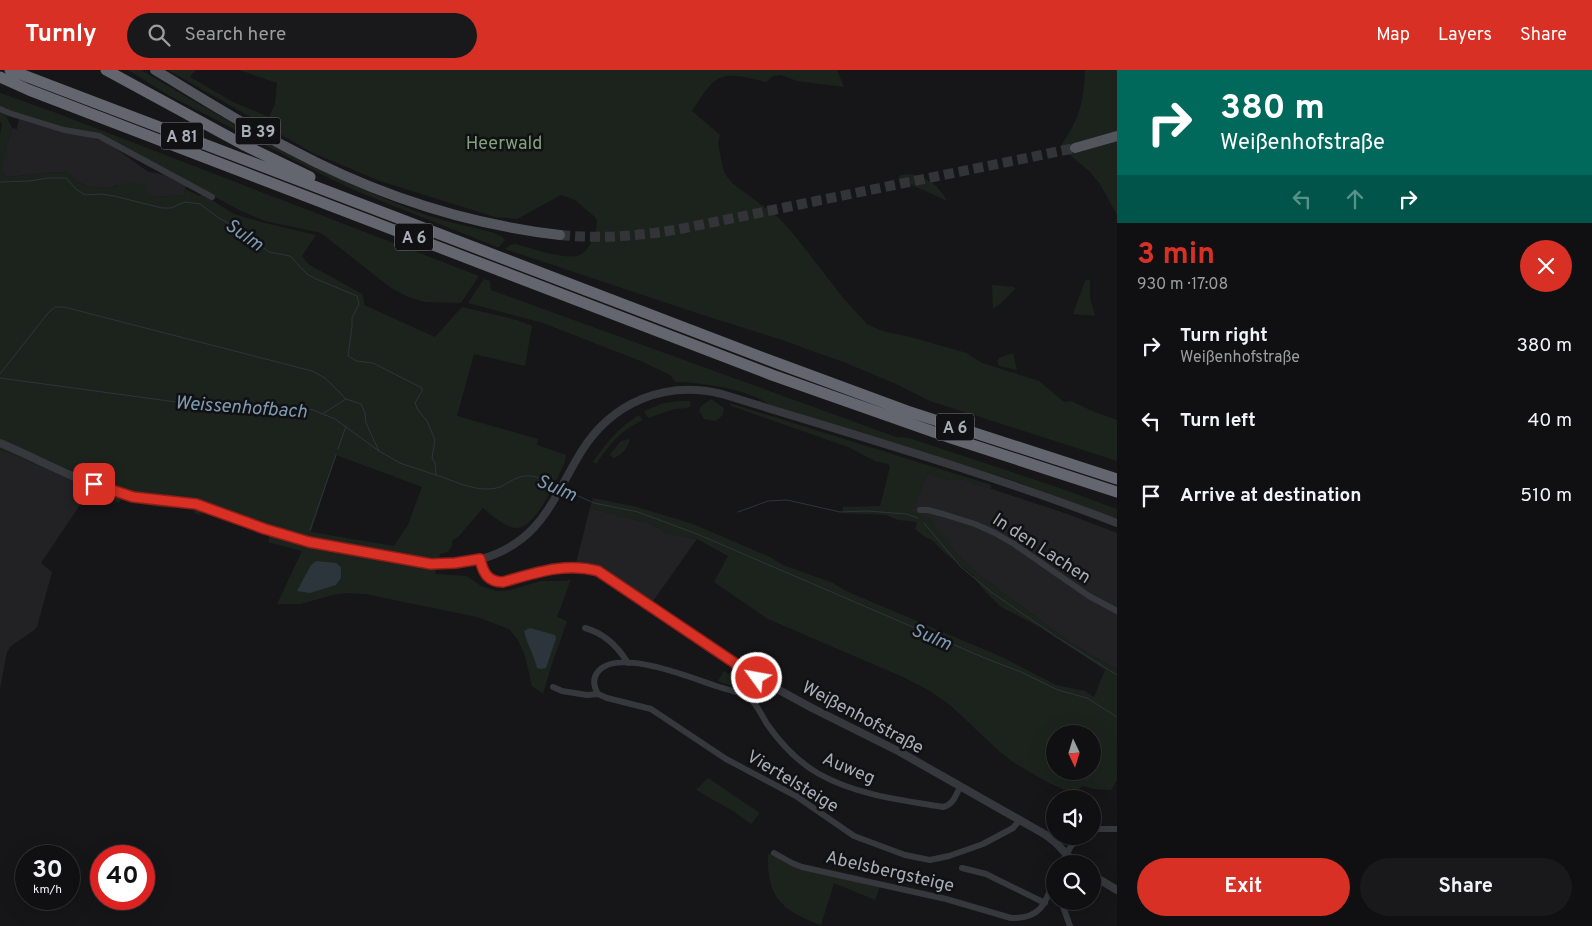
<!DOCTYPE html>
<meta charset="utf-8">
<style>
:root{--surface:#101012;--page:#19191b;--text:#f1f3f6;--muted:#9c9d9f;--line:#303032;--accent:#d93025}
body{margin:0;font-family:Overpass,sans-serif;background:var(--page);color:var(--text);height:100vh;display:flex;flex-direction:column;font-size:19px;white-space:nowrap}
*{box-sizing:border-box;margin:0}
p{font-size:16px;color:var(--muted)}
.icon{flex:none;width:28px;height:28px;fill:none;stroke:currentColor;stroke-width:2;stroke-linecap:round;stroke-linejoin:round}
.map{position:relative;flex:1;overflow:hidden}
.side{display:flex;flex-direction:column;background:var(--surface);width:475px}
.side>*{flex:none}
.hud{background:#00695c;color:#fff;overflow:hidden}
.needle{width:32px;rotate:176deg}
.tools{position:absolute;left:1046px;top:655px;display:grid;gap:10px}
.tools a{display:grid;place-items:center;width:55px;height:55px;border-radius:50%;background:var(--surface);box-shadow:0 5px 20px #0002,0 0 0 1px var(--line);font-size:25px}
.speed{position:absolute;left:15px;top:775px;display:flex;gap:10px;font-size:25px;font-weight:700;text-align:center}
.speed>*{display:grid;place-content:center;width:65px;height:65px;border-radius:50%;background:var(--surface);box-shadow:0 5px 20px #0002,0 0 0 1px var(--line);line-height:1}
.speed small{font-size:12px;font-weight:400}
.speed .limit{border:8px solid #d22;background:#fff;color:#111}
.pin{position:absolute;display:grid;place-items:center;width:42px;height:42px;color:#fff;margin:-21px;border-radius:10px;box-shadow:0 2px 8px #0006}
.me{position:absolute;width:55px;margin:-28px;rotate:302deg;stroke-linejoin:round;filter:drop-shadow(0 0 4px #0008)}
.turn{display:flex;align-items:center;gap:18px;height:105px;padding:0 20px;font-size:22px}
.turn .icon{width:65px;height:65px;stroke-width:2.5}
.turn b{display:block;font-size:35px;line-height:42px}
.lanes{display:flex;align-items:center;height:48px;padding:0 20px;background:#0003;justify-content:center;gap:25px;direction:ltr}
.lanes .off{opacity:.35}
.round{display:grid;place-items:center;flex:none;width:52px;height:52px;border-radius:26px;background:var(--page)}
.overview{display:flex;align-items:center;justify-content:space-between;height:85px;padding:0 20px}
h1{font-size:30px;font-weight:700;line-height:38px;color:var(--accent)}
.button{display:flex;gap:10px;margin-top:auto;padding:10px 20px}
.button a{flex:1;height:58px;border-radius:30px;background:var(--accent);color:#fff;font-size:20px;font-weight:700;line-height:58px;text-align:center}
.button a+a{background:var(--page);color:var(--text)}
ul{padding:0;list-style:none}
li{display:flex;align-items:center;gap:15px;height:75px;padding:0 20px}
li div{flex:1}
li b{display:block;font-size:19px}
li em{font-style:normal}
header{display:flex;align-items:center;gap:30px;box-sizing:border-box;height:70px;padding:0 25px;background:var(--accent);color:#fff}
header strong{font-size:24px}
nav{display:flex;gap:28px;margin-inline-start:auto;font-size:18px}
.search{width:350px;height:45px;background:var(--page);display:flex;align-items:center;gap:12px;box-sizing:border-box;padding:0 18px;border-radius:28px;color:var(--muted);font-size:19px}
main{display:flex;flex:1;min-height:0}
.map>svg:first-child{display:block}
</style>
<header>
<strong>Turnly</strong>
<div class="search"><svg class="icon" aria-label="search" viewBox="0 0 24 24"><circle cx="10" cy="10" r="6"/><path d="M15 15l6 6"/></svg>Search here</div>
<nav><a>Map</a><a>Layers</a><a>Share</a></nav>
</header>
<main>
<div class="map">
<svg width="1117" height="856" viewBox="0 0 1117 856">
<rect width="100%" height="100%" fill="#161618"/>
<path fill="#222225" d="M19 49 68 64 88 66 108 73 147 101 164 105 186 115 184 125 157 127 117 115 110 118 86 116 75 110 68 103 55 102 8 107 2 103 1 97 12 58 17 59Z
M0 379 81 414 90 420 41 493 52 502 37 557 33 561 11 576 7 582 0 619Z
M928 403 949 410H965L1070 445 1117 463V600L1071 573 980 506 911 441Z
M590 438 651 454 667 463 697 469 651 534 598 499 576 493Z"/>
<path fill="#1c231d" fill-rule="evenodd" d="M128 0H141C230 53 321 105 418 142 442 151 467 156 491 162L501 166 505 170 499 177H497L354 120 319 103 168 25Z
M168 0H196L190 7 233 32 269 47 275 34 277 13 239 0H837L844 17 797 11 781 5 773 6 766 12C718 0 717 3 692 41L720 65 718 73 722 94 725 104 732 113 779 148 796 167 844 229 867 254 882 261 910 267 967 283 982 293 1039 311 1064 332 1071 331 1090 340 1117 350V391L930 331 896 314 846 293 782 270 703 245 505 179 510 175 515 174C532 178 560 189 577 186 585 184 589 177 592 170 596 162 598 156 596 148L575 130 561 125 517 149 495 147 380 111 313 83Z
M1085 0H1117V145L1100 114 1089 101 1060 77C1079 50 1084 32 1085 0Z
M0 23 59 44 479 206 461 233 425 232 408 227 391 218 321 163 265 151 241 141 108 68 63 58 17 44 0 36Z
M0 42 6 46 12 58 1 97 2 103 8 107 55 102 68 103 75 110 86 116 110 118 132 111 147 116 146 123 157 127 184 125 185 119 199 126 202 124 234 144 265 153 316 165 302 186 308 194 362 224 364 231V235L435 267 462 237 517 250 532 256 525 296 474 284 457 346 538 369 537 375 566 385 565 391C559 406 535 460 516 458 505 457 491 445 483 438L459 466 452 471V476L448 482 440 484 435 504 467 506 481 516 497 521 510 520 541 511H566L571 509 557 547 567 551 551 597 543 624 532 616 525 586 518 570 509 559 477 547 365 524 347 523 333 525 300 534H277L302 481 268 472 270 466 203 439 200 445 194 443 195 439 157 437 121 430 119 433 81 414 0 379V64L2 54 0 51ZM336 385 422 417 408 455 394 476 311 462Z
M910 104C927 107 939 115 947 131L897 108 901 105Z
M484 209 490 211 491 220 896 367 909 368 1054 416 1117 439V449L1009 409 770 335C751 320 701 312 676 312L670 305 643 292 543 253 468 233Z
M1088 209 1090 211V228L1095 246 1073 244 1085 211Z
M992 215 1014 217 1015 219 1000 234 993 239Z
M1013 283 1017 300 999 296 997 291 999 288Z
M711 329 724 338 723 345 716 351 704 349 699 341 700 337Z
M680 331H690L691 335 688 338 674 339 648 348 644 341 664 333Z
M729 333 991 415V419L965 410H949L928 403 912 441 930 448 957 484 980 506 1071 573 1117 600V710L1111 720 1093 719 1083 716 1071 723 1045 711 1013 692 1000 682 950 635 930 621 903 607 768 549 714 512 728 486 697 469 667 463 651 454 590 438 593 428 637 437 693 454 770 487 783 495 833 513 846 521 1002 587 1056 615 1085 621 1094 627 1105 600 1040 557 1001 537 982 518 972 504 946 484 932 470 925 467 915 459 917 452 898 450 886 445 843 443V437L880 436 890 397 888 394 875 391 848 377 731 336ZM1055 664H1092V701H1055Z
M639 345 643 350C620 361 610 374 596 394L593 392C607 372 618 358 639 345Z
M630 369C628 378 621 386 613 388L610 384 621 371Z
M724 601 749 615 746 620H742L718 611Z
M708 708 760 743 751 754 733 741 696 720Z
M770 783 786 793 880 817 875 830 834 813 821 855C783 841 767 829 768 785Z"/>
<path fill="#2c353c" d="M316 491 336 493 341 497V508L336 515 310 523 297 521 311 495Z
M530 558 555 565 556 568 546 598 541 599 537 598C534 585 527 574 524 561Z"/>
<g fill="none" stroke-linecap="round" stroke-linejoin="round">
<path stroke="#2c353c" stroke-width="1" d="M0 112 30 111 48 108H66L76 119 85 125 101 124 114 126 162 138H171L185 132 200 134 219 148 239 159 269 182 290 186 307 204 314 208 357 226 359 234 352 248V257L348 286 357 291 373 293 422 318V321L415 333 418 340 427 351 435 370 432 388 435 393 436 405C452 410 471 420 489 419 504 418 505 413 517 408 532 402 544 410 557 416
M0 304 48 243 55 237H64L312 301 325 308 346 329 361 334 365 343 366 353 379 381
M0 308 220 338 290 337 313 340 335 349 379 381 400 393 436 405
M324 343 346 329
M338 379 346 356
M563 419 594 433 638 442 697 464 987 589 1021 602 1058 620 1087 628 1117 647
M738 442 768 431 787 430 840 442 867 441 907 444 918 448
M924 453 960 496 991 522 1055 566 1117 605
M310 460 336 385"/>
<path stroke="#333438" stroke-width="10" stroke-dasharray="10 5" stroke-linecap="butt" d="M560 165C601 169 640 166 680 159L1075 78"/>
<path stroke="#37383d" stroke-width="6" d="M0 39 9 43 64 60 99 66 212 127
M920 440H928L943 444 975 454 995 463 1014 474 1089 526 1117 541
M585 558C604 563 618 577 628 593
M553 617 562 621 587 625 598 624 607 628 651 639 726 689 796 726 854 766 905 785 930 790 949 786 983 774 1013 758 1019 751
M598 624C594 617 592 610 597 603 615 576 692 608 716 616 724 619 741 622 748 627 756 632 762 646 767 654 781 674 798 692 819 704 857 725 900 730 943 737 953 735 956 725 960 717
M747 626 757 608
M1092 761 1098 759H1117
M774 783 792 793 802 797 946 829 1011 848C1042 849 1046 832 1055 807
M1061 794 1071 776 1083 766
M962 798 986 804 1045 833
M1061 831 1070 856"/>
<path stroke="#37383d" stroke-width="8" d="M0 373C40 390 79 412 121 424 150 432 181 429 210 438 236 446 260 458 287 466 309 473 332 476 355 481 396 488 440 501 481 489 541 472 552 430 581 382 612 332 665 310 722 324 854 365 988 403 1117 453
M480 489C482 498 484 508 494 511 507 516 536 501 551 499 566 496 582 497 598 501L757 608 812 638 900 682 1046 765 1055 772 1076 794
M1092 805 1117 820"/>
<path stroke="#53555c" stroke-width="10" d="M155 0C200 27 244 55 290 79 374 124 465 154 560 165
M1075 78 1117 66"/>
<path stroke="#63666e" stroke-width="11" d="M10 0 777 293 907 341 1117 409
M106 0 242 74 310 107
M0 7 29 20 772 305 951 368 1117 422"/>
</g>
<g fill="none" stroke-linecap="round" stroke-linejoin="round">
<g stroke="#8d1f18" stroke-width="12">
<path id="route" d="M94 414 133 427 196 434 265 459 309 472 431 494 455 493 480 489C483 503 488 512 503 512 535 503 565 492 598 501L757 608"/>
</g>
<use href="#route" stroke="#d93025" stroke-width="9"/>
</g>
<g text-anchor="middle" stroke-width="5" stroke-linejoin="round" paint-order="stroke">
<g fill="#111113" stroke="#7b7e86" stroke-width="1">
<rect x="235.5" y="47.5" width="45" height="27" rx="4"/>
<rect x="161" y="52.5" width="42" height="27" rx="4"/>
<rect x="395" y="153.5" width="38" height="27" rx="4"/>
<rect x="936" y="343.5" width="38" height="27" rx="4"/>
</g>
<g font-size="16" font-weight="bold" fill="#a8adb8">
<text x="258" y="67">B 39</text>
<text x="182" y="72">A 81</text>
<text x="414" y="173">A 6</text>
<text x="955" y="363">A 6</text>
</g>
<g font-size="18" fill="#7fa381" stroke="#111113">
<text x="504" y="79">Heerwald</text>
</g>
<g font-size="18" fill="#a8adb8" stroke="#111113">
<text transform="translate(1042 478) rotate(33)" y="6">In den Lachen</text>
<text transform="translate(863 647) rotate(28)" y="6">Weißenhofstraße</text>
<text transform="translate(849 698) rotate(23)" y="6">Auweg</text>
<text transform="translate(793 711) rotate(31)" y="6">Viertelsteige</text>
<text transform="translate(890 801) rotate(13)" y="6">Abelsbergsteige</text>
</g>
<g font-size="19" font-style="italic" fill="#7f9bb3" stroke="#111113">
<text transform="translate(245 164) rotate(35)" y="7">Sulm</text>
<text transform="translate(241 336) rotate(4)" y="7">Weissenhofbach</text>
<text transform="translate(557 417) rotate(23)" y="7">Sulm</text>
<text transform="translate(932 566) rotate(23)" y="7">Sulm</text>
</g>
</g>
</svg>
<div class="tools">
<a><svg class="needle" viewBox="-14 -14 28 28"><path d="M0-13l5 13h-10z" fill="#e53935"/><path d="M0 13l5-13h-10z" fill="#9c9d9f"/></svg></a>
<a><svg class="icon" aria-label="sound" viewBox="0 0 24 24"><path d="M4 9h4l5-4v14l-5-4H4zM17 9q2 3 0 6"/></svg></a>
<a><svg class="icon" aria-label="search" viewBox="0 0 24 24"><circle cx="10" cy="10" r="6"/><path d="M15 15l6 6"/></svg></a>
</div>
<div class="speed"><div>30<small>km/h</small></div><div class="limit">40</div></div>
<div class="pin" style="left:94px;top:414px;background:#d93025"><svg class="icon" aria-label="arrive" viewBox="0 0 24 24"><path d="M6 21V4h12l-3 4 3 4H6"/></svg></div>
<svg class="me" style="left:757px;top:608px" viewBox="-20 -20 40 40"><circle r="17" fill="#d93025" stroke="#fff" stroke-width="3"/><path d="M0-11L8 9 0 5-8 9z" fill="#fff"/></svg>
</div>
<section class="side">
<div class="hud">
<div class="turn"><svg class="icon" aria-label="right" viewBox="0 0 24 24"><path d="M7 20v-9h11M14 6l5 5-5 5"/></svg><div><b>380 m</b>Weißenhofstraße</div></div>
<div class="lanes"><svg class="icon off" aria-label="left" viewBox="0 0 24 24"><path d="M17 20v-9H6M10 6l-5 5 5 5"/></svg><svg class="icon off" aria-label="ahead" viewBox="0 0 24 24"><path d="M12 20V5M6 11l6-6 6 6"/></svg><svg class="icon" aria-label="right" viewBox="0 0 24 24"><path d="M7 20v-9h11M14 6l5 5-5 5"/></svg></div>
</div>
<div class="overview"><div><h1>3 min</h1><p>930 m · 17:08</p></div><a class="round" style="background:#d93025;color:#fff"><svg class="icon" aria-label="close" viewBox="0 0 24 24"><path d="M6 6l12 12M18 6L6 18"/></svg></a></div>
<ul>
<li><svg class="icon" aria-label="right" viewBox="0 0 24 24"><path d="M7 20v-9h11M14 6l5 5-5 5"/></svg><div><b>Turn right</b><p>Weißenhofstraße</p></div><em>380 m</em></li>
<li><svg class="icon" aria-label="left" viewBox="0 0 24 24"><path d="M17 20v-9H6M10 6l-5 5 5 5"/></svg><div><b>Turn left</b></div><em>40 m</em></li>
<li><svg class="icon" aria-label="arrive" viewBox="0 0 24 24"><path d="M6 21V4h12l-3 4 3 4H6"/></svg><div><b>Arrive at destination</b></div><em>510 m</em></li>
</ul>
<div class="button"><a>Exit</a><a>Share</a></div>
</section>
</main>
